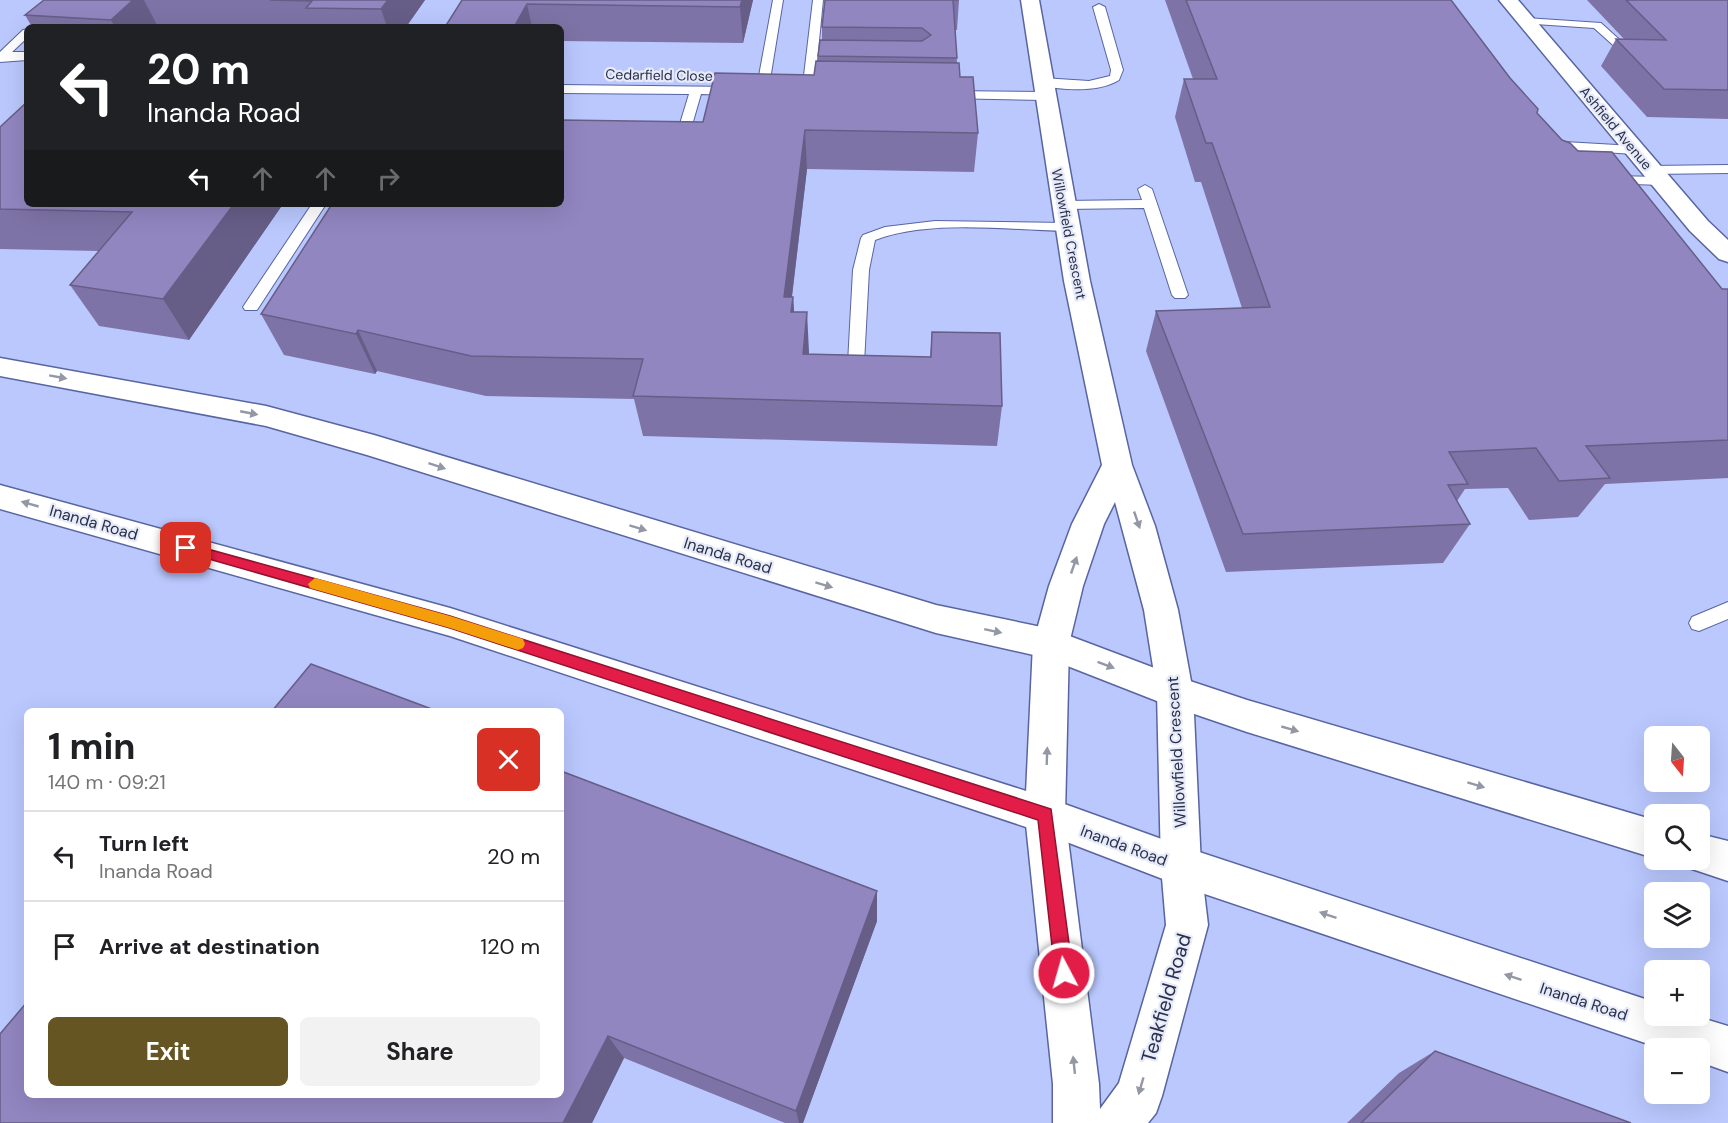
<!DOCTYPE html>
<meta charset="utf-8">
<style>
:root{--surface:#fff;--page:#f2f2f2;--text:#202124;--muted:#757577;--line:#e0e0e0;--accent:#645522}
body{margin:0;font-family:"DM Sans",sans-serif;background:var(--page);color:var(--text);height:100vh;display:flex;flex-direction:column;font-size:22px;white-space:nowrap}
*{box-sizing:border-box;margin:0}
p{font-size:20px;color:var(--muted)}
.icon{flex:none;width:33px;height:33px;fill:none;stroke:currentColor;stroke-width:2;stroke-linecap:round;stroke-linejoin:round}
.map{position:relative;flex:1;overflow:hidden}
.details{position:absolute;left:24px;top:708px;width:540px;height:390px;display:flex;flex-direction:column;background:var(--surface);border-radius:9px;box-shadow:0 6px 24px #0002}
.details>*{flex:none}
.guide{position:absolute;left:24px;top:24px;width:540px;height:183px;border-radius:9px;box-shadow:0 6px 24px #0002;background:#202124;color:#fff;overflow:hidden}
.needle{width:39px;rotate:163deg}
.fabs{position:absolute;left:1644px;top:726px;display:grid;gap:12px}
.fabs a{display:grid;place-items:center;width:66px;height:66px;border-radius:9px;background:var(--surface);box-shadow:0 6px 24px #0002;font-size:30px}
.pin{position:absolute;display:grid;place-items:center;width:51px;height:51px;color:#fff;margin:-26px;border-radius:12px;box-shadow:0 3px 9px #0006}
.me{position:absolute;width:66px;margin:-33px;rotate:354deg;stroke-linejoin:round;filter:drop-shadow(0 0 4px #0008)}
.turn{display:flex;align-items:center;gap:21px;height:126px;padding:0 24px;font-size:27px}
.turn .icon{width:78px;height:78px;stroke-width:2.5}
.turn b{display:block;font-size:42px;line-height:51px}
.lanes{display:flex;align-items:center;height:57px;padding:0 24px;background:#0003;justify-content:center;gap:30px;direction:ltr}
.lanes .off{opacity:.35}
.round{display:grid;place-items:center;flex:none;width:63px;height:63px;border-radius:9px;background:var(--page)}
.headline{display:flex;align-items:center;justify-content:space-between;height:102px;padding:0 24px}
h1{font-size:36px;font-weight:700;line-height:45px}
.primary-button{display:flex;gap:12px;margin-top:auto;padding:12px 24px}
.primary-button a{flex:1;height:69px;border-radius:9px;background:var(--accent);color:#fff;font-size:24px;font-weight:700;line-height:69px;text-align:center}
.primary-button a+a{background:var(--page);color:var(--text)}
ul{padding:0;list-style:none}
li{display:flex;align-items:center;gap:18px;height:90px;padding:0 24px;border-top:2px solid var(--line)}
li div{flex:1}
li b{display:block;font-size:22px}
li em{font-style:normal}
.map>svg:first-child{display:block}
</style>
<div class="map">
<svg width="1728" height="1123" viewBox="0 0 1728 1123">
<rect width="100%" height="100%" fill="#bac8fe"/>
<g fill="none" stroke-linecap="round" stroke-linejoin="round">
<g stroke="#5865a1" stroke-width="2">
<path id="service" d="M773 0H783L768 92 762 96 756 92Z
M813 0H823L814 92 808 96 802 92Z
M1099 4 1105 7 1123 70 1119 80C1099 93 1061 90 1038 85V79L1042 78 1089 81 1110 76 1111 70 1093 7Z
M1526 18 1601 23 1633 52 1631 54H1623L1594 28 1522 23 1520 21Z
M27 29V38L12 52H27V60L0 62V52L23 30Z
M561 85 735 87 741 91 735 95 701 94 690 132 669 139 663 135 679 127 689 94 561 93Z
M948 91 1044 92 1050 96 1044 100 944 98 942 95Z
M1547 141 1634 146 1641 150 1634 154 1542 148 1540 145 1542 142Z
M1728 165V173L1651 174 1644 170 1651 166Z
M1611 176 1661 177 1668 181 1661 185 1606 183 1604 180 1606 177Z
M1145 185 1152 189 1188 295 1185 298H1175L1172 295 1144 208 1063 209 1056 205 1063 201 1142 200 1138 189Z
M312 204H326L257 310H245L243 307Z
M935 221 1067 223 1074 227 1067 231C1007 230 931 219 875 240L869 270 863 382 861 386H849L847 382 853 270 861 238 863 235 885 227Z
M1728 602V619L1699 631 1692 629 1689 623 1692 617Z"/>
</g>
<g stroke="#5865a1" stroke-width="3">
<path id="minor" d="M1021 0H1039L1090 281 1132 465 1155 526 1178 610 1193 692 1201 866 1208 925 1162 1096 1156 1113 1148 1123H1053V1084L1025 815 1033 644 1049 586 1072 524 1102 465 1064 281ZM1115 502 1144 610 1157 692 1161 866 1166 925 1119 1083 1100 1109 1099 1084 1065 815 1069 644 1083 586 1104 524Z
M1499 0H1518L1708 221 1728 240V262L1719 259 1690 231Z"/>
</g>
<g stroke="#5865a1" stroke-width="3">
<path id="secondary" d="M0 358 266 406 374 435 936 605 1051 629 1181 678 1247 700 1654 820V858L1247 732 1162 703 1047 658 936 633 367 455 266 426 0 376Z
M0 485 450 608 1045 797 1181 846 1654 1002V1016H1695L1728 1026V1072L1700 1062V1048H1660L1181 886 1038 831 450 636 0 509Z
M1700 834 1728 841V881L1686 867 1683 860H1700Z"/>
</g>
<use href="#service" fill="#fff" fill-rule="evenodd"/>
<use href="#minor" fill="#fff" fill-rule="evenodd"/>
<use href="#secondary" fill="#fff" fill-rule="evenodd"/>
</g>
<path fill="#7e73a6" d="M44 0H425L406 27H32L25 15Z
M462 0H753L743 43 561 41V27H445Z
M825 0H959L957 30H955L957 63 960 77 978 133 974 172 807 169 792 297H793L794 312 809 354 930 357 932 332 1002 406 997 446 643 436 634 399 486 396 377 371 375 374 284 355 261 314 703 122 814 75 818 61V56L822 40V27Z
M1165 0H1451L1537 113 1562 140 1578 151 1722 289H1728V478L1605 484 1578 517 1529 520 1508 488 1465 489 1457 501 1470 524 1443 563 1226 572 1146 351 1156 311 1242 308 1201 182H1195L1175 117 1184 79H1193Z
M1587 0H1728V119L1647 117 1601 66 1616 39H1624Z
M0 127 27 204H283L189 340 99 326 70 285 99 251 0 249Z
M561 771 877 891V921L803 1123H785L624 1058 592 1123H0Z
M1435 1051 1631 1123H1347L1399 1073Z"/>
<path fill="#665e87" d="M107 0H144L158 27H115L111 20Z
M388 0H425L406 27H387L381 9Z
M742 0H753L743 43 740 7Z
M527 4 532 27H514Z
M805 130 807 169 787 337 784 297Z
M234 204H283L189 340 163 299Z
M793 297 796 337 791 312Z
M807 312 809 352 805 394 803 354Z
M358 330 377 371 375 374 356 334Z
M877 891V921L803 1123H799L796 1111Z
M608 1036 624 1058 592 1123H563Z"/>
<path fill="#9286c1" stroke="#665e87" stroke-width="1.5" d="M44 0H133L111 20 25 15Z
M270 0H388L381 9 306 8 312 1Z
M462 0H742L740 7 527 4 514 27H445Z
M825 0H959H953L957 58 818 56 820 40 922 41 931 35 922 28 822 27Z
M1186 0H1451L1510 78 1538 109 1537 113 1562 140 1570 143 1578 151 1612 152 1722 289H1728V440L1586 446 1610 478 1559 481 1536 448 1449 452 1468 484 1448 485 1470 524 1243 534 1156 311 1270 307 1212 143H1206L1184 79H1217Z
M1626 0H1728V90L1664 89 1616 39 1666 40Z
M816 61 959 63 960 77H973L978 133 805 130 784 297H793L791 312H807L803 354 931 357 932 332 1000 333 1002 406 633 396 643 359 471 356 358 330 356 334 261 314 332 204H561V120L703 122 715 73 814 75Z
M27 102V204H234L163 299 70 285 132 212 0 209V127Z
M311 664 437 711H272Z
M561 771 877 891 796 1111 608 1036 563 1123H0V1034L27 1002V1095H561Z
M1435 1051 1631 1123H1361Z"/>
<defs><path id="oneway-solid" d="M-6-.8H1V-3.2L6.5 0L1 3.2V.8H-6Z" transform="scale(1.5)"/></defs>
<g fill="#9498a5">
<use href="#oneway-solid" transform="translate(58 377) rotate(10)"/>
<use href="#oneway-solid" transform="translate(249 413) rotate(11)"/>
<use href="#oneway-solid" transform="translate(437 466) rotate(18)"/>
<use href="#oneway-solid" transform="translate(30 504) rotate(-164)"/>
<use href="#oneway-solid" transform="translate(1137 520) rotate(71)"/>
<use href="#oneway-solid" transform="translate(638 528) rotate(17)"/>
<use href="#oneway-solid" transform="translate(1074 565) rotate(-71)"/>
<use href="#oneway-solid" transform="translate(824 585) rotate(17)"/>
<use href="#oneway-solid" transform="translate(993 631) rotate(12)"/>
<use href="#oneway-solid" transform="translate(1106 665) rotate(21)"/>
<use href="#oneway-solid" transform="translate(1290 729) rotate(16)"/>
<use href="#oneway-solid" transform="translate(1047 756) rotate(-88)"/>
<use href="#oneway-solid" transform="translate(1476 785) rotate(17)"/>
<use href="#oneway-solid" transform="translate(1328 915) rotate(-161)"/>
<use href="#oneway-solid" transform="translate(1513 977) rotate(-162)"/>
<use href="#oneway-solid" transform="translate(1074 1065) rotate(-96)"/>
<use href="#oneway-solid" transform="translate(1141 1086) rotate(106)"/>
</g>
<path fill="#e11d48" stroke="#92132f" stroke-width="1.5" d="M186 543 450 616 1051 809 1073 973 1070 980 1064 982 1057 980 1055 973 1038 820 450 628 181 551 179 548Z"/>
<path fill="#f59e0b" d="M315 578 450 616 523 639 525 644 523 648 518 650 450 628 310 588 308 584Z"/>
<g text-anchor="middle" stroke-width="4.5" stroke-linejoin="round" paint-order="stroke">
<g font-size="14" fill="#2a304b" stroke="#e7ebf9">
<text transform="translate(659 75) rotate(1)" y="5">Cedarfield Close</text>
<text transform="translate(1616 128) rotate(50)" y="5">Ashfield Avenue</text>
<text transform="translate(1069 234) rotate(79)" y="5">Willowfield Crescent</text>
</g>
<g font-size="16" fill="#2a304b" stroke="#e7ebf9">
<text transform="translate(94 522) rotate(16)" y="6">Inanda Road</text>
<text transform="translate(728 555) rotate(17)" y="6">Inanda Road</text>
<text transform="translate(1176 752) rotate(-93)" y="6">Willowfield Crescent</text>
<text transform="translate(1124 845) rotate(20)" y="6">Inanda Road</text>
<text transform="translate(1584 1001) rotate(18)" y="6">Inanda Road</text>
</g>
<g font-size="20" fill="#2a304b" stroke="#e7ebf9">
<text transform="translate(1166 998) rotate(-74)" y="7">Teakfield Road</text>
</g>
</g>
</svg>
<div class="fabs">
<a><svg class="needle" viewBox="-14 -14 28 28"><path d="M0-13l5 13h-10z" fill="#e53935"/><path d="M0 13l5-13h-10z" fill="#757577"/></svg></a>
<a><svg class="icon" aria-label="search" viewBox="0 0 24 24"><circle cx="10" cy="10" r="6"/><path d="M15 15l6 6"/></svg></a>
<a><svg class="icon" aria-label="layers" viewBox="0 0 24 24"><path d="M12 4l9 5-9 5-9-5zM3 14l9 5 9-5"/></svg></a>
<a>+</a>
<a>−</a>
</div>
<div class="pin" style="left:186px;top:548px;background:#d93025"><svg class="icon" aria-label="arrive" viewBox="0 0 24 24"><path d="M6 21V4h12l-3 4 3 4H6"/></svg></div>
<svg class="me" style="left:1064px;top:973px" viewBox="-20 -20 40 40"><circle r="17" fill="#e11d48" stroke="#fff" stroke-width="3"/><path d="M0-11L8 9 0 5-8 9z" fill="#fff"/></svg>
<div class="guide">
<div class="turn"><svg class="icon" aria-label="left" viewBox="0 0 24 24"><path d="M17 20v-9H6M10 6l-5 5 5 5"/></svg><div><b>20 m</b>Inanda Road</div></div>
<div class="lanes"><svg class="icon" aria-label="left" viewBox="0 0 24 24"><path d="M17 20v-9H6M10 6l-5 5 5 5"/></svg><svg class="icon off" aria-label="ahead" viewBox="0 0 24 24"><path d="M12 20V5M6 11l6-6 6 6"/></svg><svg class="icon off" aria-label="ahead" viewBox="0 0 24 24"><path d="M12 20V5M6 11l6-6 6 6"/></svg><svg class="icon off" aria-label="right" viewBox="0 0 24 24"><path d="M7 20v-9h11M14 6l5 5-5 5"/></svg></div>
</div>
<section class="details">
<div class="headline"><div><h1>1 min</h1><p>140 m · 09:21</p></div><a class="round" style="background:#d93025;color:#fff"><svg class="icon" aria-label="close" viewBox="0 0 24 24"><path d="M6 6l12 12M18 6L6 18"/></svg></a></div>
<ul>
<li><svg class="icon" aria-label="left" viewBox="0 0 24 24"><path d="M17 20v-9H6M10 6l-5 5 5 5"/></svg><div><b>Turn left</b><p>Inanda Road</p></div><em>20 m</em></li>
<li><svg class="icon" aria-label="arrive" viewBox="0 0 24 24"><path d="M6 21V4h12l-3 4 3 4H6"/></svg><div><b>Arrive at destination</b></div><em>120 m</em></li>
</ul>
<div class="primary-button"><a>Exit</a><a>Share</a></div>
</section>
</div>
